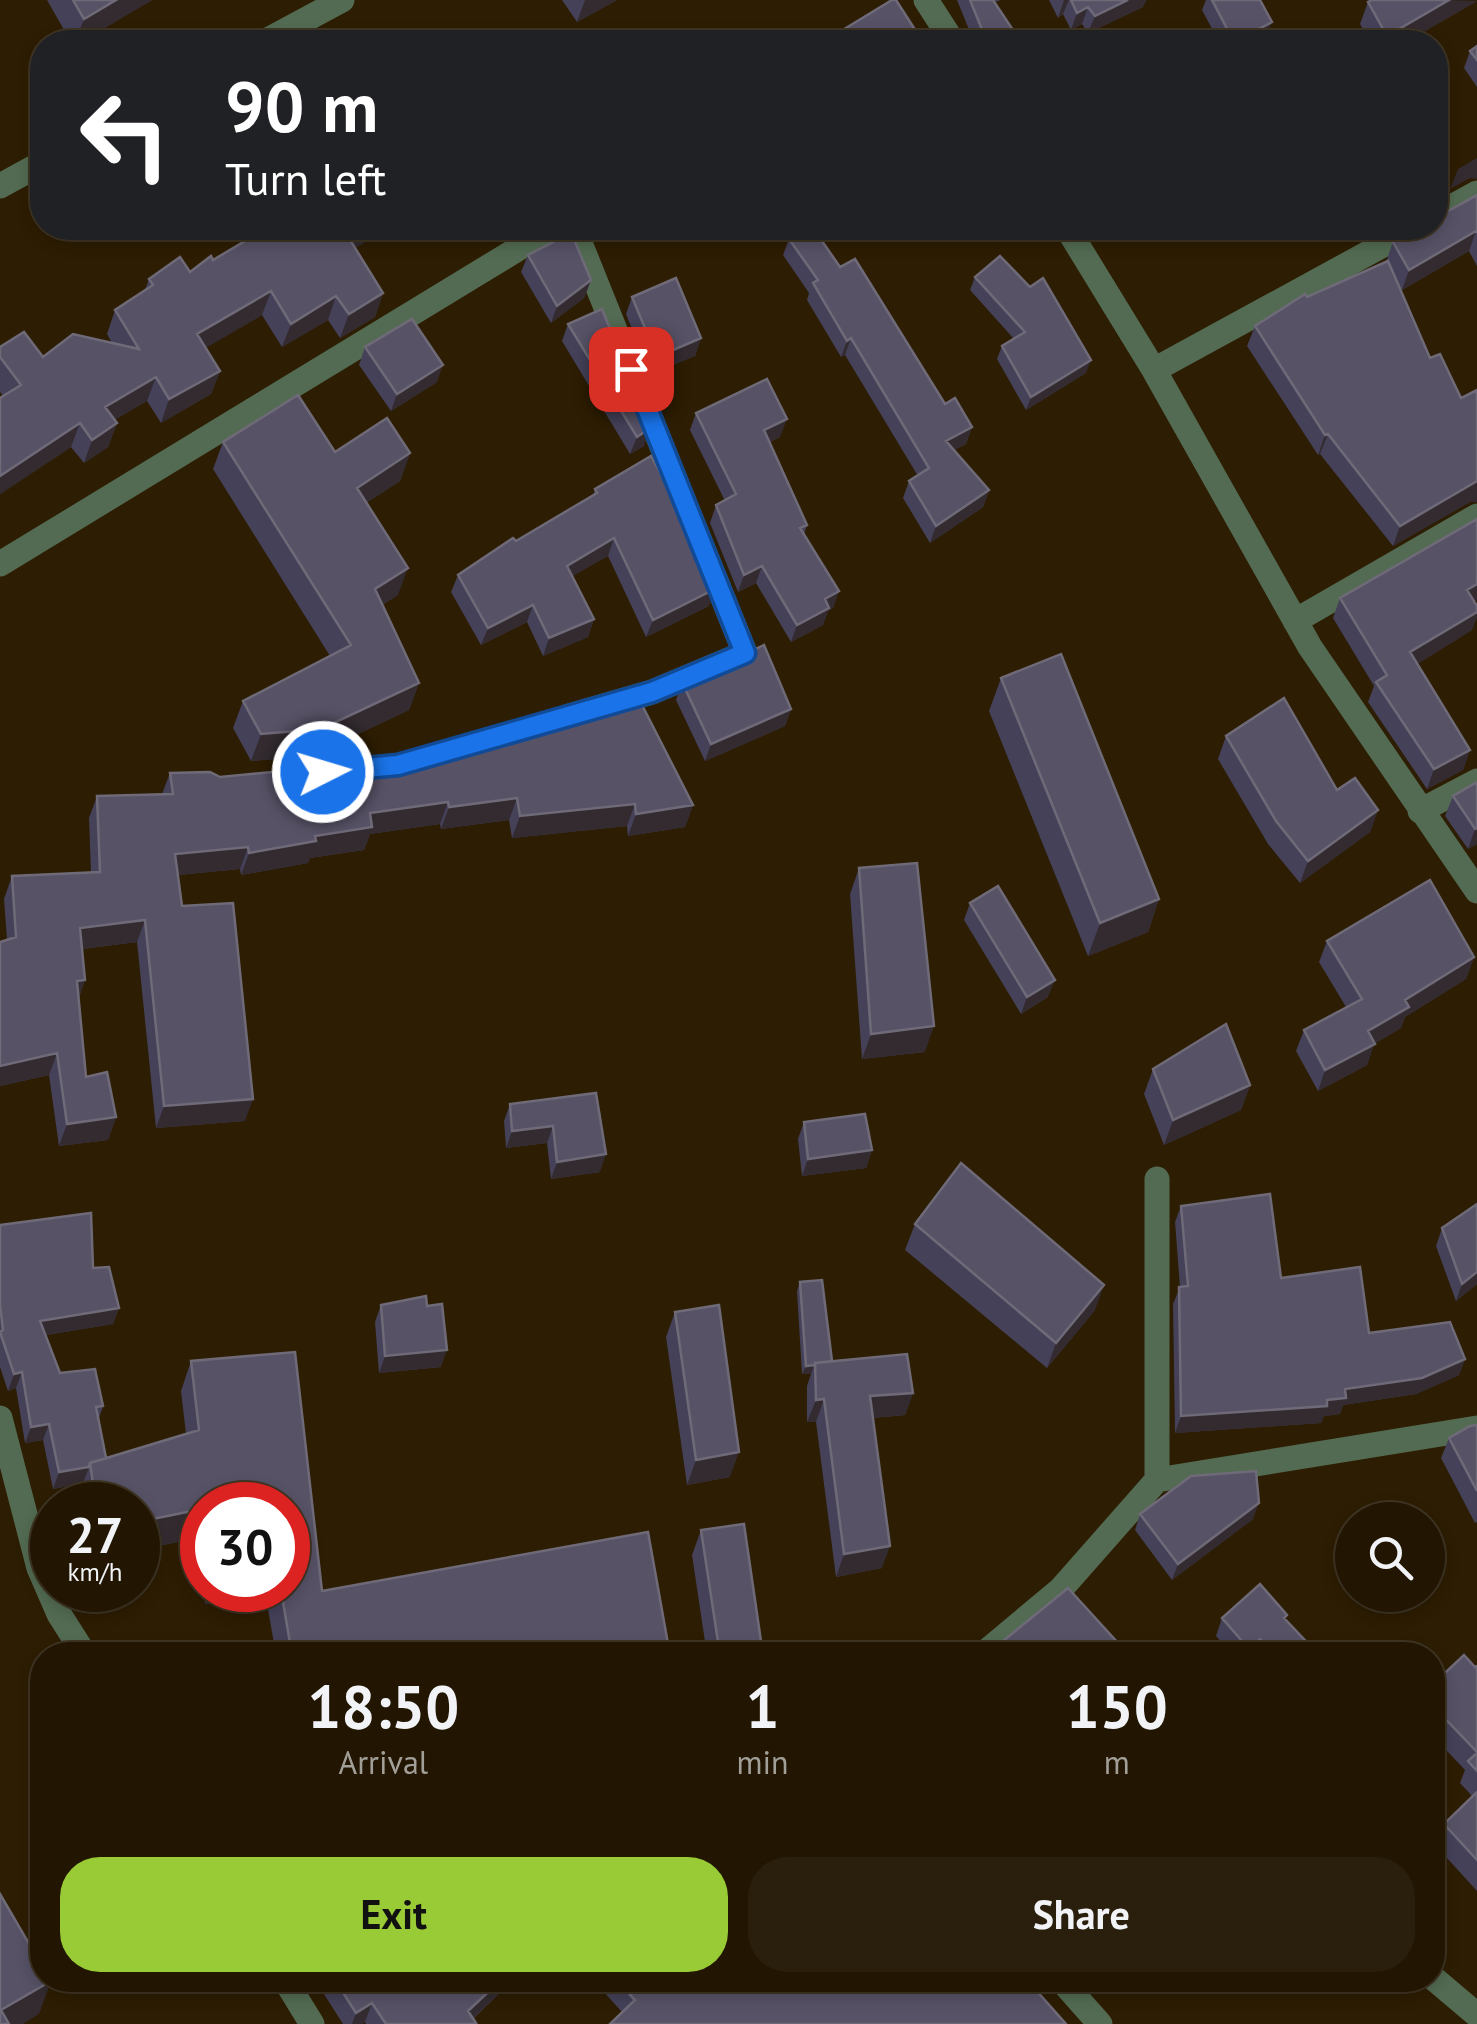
<!DOCTYPE html>
<style>
:root{--surface:#221602;--page:#2a1f0c;--text:#f1f3f6;--muted:#a29f99;--line:#3f3524;--accent:#99cb36}
body{margin:0;font-family:"PT Sans",sans-serif;background:var(--page);color:var(--text);height:100vh;display:flex;flex-direction:column;font-size:38px;white-space:nowrap}
*{box-sizing:border-box;margin:0}
p{font-size:32px;color:var(--muted)}
.icon{flex:none;width:55px;height:55px;fill:none;stroke:currentColor;stroke-width:2;stroke-linecap:round;stroke-linejoin:round}
.map{position:relative;flex:1;overflow:hidden}
.side{position:absolute;left:30px;top:1642px;width:1415px;height:350px;display:flex;flex-direction:column;background:var(--surface);border-radius:40px;box-shadow:0 5px 15px #0003,0 0 0 2px var(--line)}
.side>*{flex:none}
.banner{position:absolute;left:30px;top:30px;width:1418px;height:210px;border-radius:40px;box-shadow:0 5px 15px #0003,0 0 0 2px var(--line);background:#202124;color:#fff;overflow:hidden}
.buttons{position:absolute;left:1335px;top:1502px;display:grid;gap:20px}
.buttons a{display:grid;place-items:center;width:110px;height:110px;border-radius:50%;background:var(--surface);box-shadow:0 5px 15px #0003,0 0 0 2px var(--line);font-size:50px}
.speed{position:absolute;left:30px;top:1482px;display:flex;gap:20px;font-size:50px;font-weight:700;text-align:center}
.speed>*{display:grid;place-content:center;width:130px;height:130px;border-radius:50%;background:var(--surface);box-shadow:0 5px 15px #0003,0 0 0 2px var(--line);line-height:1}
.speed small{font-size:25px;font-weight:400}
.speed .limit{border:15px solid #d22;background:#fff;color:#111}
.pin{position:absolute;display:grid;place-items:center;width:85px;height:85px;color:#fff;margin:-42px;border-radius:20px;box-shadow:0 5px 15px #0006}
.me{position:absolute;width:110px;margin:-55px;rotate:85deg;stroke-linejoin:round;filter:drop-shadow(0 0 8px #0008)}
.turn{display:flex;align-items:center;gap:35px;height:210px;padding:0 30px;font-size:45px}
.turn .icon{width:130px;height:130px;stroke-width:2.5}
.turn b{display:block;font-size:70px;line-height:85px}
.eta{display:flex;justify-content:space-evenly;align-items:center;height:170px;text-align:center}
.eta b{font-size:60px;font-weight:700;line-height:70px}
.primary-button{display:flex;gap:20px;margin-top:auto;padding:20px 30px}
.primary-button a{flex:1;height:115px;border-radius:40px;background:var(--accent);color:#111;font-size:40px;font-weight:700;line-height:115px;text-align:center}
.primary-button a+a{background:var(--page);color:var(--text)}
.map>svg:first-child{display:block}
</style>
<div class="map">
<svg width="1477" height="2024" viewBox="0 0 1477 2024">
<rect width="100%" height="100%" fill="#2d1d02"/>
<g fill="none" stroke-linecap="round" stroke-linejoin="round">
<path stroke="#536b52" stroke-width="25" d="M926 0 953 42
M264 42 342 0
M0 186 42 163
M1435 216 1477 193
M1067 228 1154 370 1310 647 1477 891
M1154 370 1414 228
M0 564 552 228
M1295 621 1477 516
M569 716 652 692 745 653 574 228
M1420 811 1477 781
M0 1418 39 1568 59 1614 85 1655
M1157 1480 1477 1428
M982 1655 1061 1589 1157 1480V1179
M1432 1977 1477 2015
M285 1980 312 2024
M1061 1980 1100 2024"/>
</g>
<path fill="#444159" d="M47 0H152L81 42H71Z
M562 0H617L577 22Z
M957 0H1001L995 2 1021 42H974Z
M1049 0H1146L1143 7 1088 33 1082 24 1071 30 1063 14 1058 18Z
M1206 0H1260L1265 39 1259 42H1219L1202 10Z
M1477 1 1406 42H1370L1360 24 1368 2Z
M1477 46V87L1464 68 1470 51Z
M1477 195V266L1469 251 1402 290 1398 284 1477 502H1470L1393 546 1320 454 1318 455 1247 346 1255 326 1307 297 1386 262 1393 242Z
M968 228H999L976 241Z
M789 239 840 267 945 404 972 427 966 444 954 450 989 490 983 507 930 543 903 498 909 481 918 476 845 355 841 357 807 300 809 293 783 255Z
M356 248 383 293 375 317 340 338 328 320 282 347 262 315 205 348 220 371 211 394 161 423 147 401 114 420 117 423 108 447 84 463 71 447 0 494V398L3 396 0 392V347L43 357 112 343 107 334 115 310 145 290 149 279 190 272 213 260Z
M528 255 591 280 584 298 551 323 521 272Z
M975 277 1030 287 1086 373 1026 410 997 359 1002 346 1014 339 970 290Z
M632 297 701 338 695 356 650 374 626 314Z
M568 324 644 446 630 454 562 341Z
M365 347 437 382 391 411 359 365Z
M696 413 780 437 770 442 807 525 804 534 839 591 833 608 828 611 823 625 791 642 756 583 738 592 710 523 716 505 725 501 690 430Z
M223 442 335 452 410 453 400 481 366 503 398 595 382 605 419 683 409 710 311 756 251 761 233 728 243 701 330 656 213 469Z
M595 489 709 606 646 637 608 556 572 576 594 619 588 637 543 656 527 622 481 645 451 592 458 575 593 496Z
M1340 598 1474 602 1472 630 1417 664 1470 750 1463 770 1427 789 1368 702 1374 686 1333 618Z
M1001 678 1159 899 1148 932 1088 956 989 711Z
M682 682 791 709 785 726 705 761 676 700Z
M1226 736 1378 810 1370 832 1300 883 1268 844 1218 759Z
M170 773 220 777 693 805 685 827 628 836 627 826 512 838 509 820 441 829 440 824 370 834 364 850 310 858 308 863 241 875 240 869 178 875 182 906 245 1121 156 1128 137 942 82 949 85 980 79 997 86 1077 116 1117 108 1140 59 1146 49 1075 0 1086V942L7 940 4 899 12 876 91 873 89 818 97 796 162 794Z
M1477 782V844L1468 849 1445 816 1453 796Z
M859 868 925 1052 862 1059 850 894Z
M970 903 1048 997 1021 1014 964 920Z
M1327 941 1474 957 1466 979 1405 1017 1401 1028 1374 1044 1367 1065 1318 1091 1296 1051 1304 1030 1346 1007 1319 962Z
M1153 1069 1250 1085 1241 1110 1164 1145 1144 1094Z
M596 1093 600 1172 551 1179 547 1143 506 1148 504 1121 510 1104Z
M804 1122 872 1150 866 1168 802 1176 798 1139Z
M1181 1206 1281 1278 1369 1333 1465 1359 1459 1375 1416 1394 1343 1405 1340 1414 1324 1416 1321 1423 1175 1433 1173 1304 1180 1287 1175 1222Z
M91 1213 93 1268 109 1267 119 1308 113 1324 46 1335 60 1373 95 1369 103 1406 99 1418 106 1458 186 1434 181 1391 191 1361 295 1352 322 1591 648 1532 670 1655H276L266 1598 205 1604 204 1590H288V1505H202V1580L198 1538 138 1550V1505H81L79 1493 83 1483 53 1489 43 1440 25 1443 16 1388 8 1391 0 1367V1225Z
M915 1224 1095 1310 1047 1368 905 1250Z
M1442 1228 1477 1284 1456 1301 1436 1246Z
M800 1282 832 1361 913 1393 905 1415 873 1418 882 1568 836 1577 816 1422H807V1386L811 1374H802L797 1291Z
M381 1305 441 1367 379 1373 375 1322Z
M675 1312 730 1477 687 1485 666 1337Z
M1477 1425V1522L1475 1523 1441 1458 1449 1438Z
M1140 1514 1253 1519 1172 1580 1135 1530Z
M701 1530 763 1655H707L692 1555Z
M1222 1618 1286 1619 1319 1655H1233L1216 1636Z
M997 1646 1129 1655H993Z
M1477 1666V1891L1436 1846 1444 1824 1472 1796 1460 1783 1465 1770 1432 1735V1685Z
M315 1980H513L473 2019 475 2024H366L365 2022 362 2024H343Z
M593 1980H1027L622 2012Z"/>
<path fill="#332b30" d="M116 0H152L81 42H75L84 19Z
M585 0H617L577 22Z
M1064 0H1069L1063 14 1058 18Z
M1128 0H1146L1143 7 1088 33 1095 16Z
M1449 0 1477 1 1406 42H1385L1387 36Z
M1088 7 1082 24 1071 30 1077 13Z
M1272 22 1265 39 1259 42H1234Z
M1477 158V179L1470 178 1450 189 1458 169Z
M359 228H389L339 258 347 235Z
M981 228H999L976 241Z
M1476 231 1469 251 1402 290 1409 270Z
M591 280 584 298 551 323 557 306Z
M271 291 262 315 188 358 197 334Z
M383 293 375 317 340 338 349 314Z
M336 296 328 320 282 347 291 324Z
M701 338 695 356 650 374 657 357Z
M851 338 845 355 841 357 847 341Z
M1091 360 1086 373 1026 410 1031 397Z
M443 365 437 382 391 411 397 394Z
M220 371 211 394 161 423 169 399Z
M156 377 147 401 97 430 105 407Z
M787 419 780 437 758 447 764 430Z
M80 423 71 447 0 494V476Z
M117 423 108 447 84 463 92 440Z
M972 427 966 444 940 458 946 441Z
M650 428 644 446 630 454 637 437Z
M1328 434 1320 454 1318 455 1325 435Z
M410 453 400 481 347 515 357 488Z
M1477 481V502H1470L1393 546 1400 526Z
M989 490 983 507 930 543 936 526Z
M614 538 608 556 561 583 567 566Z
M762 566 756 583 738 592 744 575Z
M408 568 398 595 365 616 375 589Z
M1477 584V600L1460 610 1467 590Z
M715 589 709 606 646 637 653 620Z
M839 591 833 608 828 611 823 625 791 642 797 625 825 599Z
M533 605 527 622 481 645 488 628Z
M1477 612V618L1472 630 1403 673 1410 652Z
M594 619 588 637 543 656 549 638Z
M419 683 409 710 311 756 251 761 261 734Z
M791 709 785 726 705 761 711 744Z
M1470 750 1463 770 1427 789 1434 769Z
M517 798 509 820 441 829 449 807Z
M448 802 440 824 370 834 364 850 310 858 308 863 241 875 249 853 315 836 370 813Z
M635 804 627 826 512 838 520 816Z
M693 805 685 827 628 836 636 814Z
M1378 810 1370 832 1300 883 1308 861Z
M1477 828V844L1468 849 1475 829Z
M248 847 240 869 167 876 175 854Z
M1159 899 1148 932 1088 956 1100 923Z
M145 920 137 942 72 950 80 928Z
M1474 957 1466 979 1405 1017 1401 1028 1374 1044 1367 1065 1318 1091 1325 1070 1368 1031 1405 1000Z
M85 980 77 1002V981Z
M1055 980 1048 997 1021 1014 1027 997Z
M934 1026 925 1052 862 1059 871 1034Z
M57 1053 49 1075 0 1086V1066Z
M1250 1085 1241 1110 1164 1145 1173 1120Z
M253 1099 245 1121 156 1128 164 1106Z
M116 1117 108 1140 59 1146 67 1124Z
M553 1126 547 1143 506 1148 512 1131Z
M872 1150 866 1168 802 1176 808 1159Z
M606 1154 600 1172 551 1179 557 1162Z
M1477 1272V1284L1456 1301 1462 1284Z
M1104 1285 1095 1310 1047 1368 1056 1343Z
M119 1308 113 1324 34 1337 40 1321Z
M447 1350 441 1367 379 1373 385 1356Z
M1465 1359 1459 1375 1416 1394 1343 1405 1340 1414 1324 1416 1321 1423 1175 1433 1181 1416 1327 1400 1345 1389Z
M814 1365 811 1374H802L806 1366Z
M22 1372 16 1388 8 1391 14 1374Z
M913 1393 905 1415 861 1419 870 1396Z
M824 1399 816 1422H807L816 1400Z
M49 1424 43 1440 25 1443 31 1427Z
M739 1452 730 1477 687 1485 696 1460Z
M89 1467 83 1483 53 1489 59 1472Z
M1259 1503 1253 1519 1172 1580 1178 1564Z
M202 1509V1525L198 1538 138 1550V1522Z
M890 1546 882 1568 836 1577 844 1554Z
M210 1590H269L266 1598 205 1604Z
M1260 1639 1254 1655H1247L1249 1649Z
M501 1980H513L467 2024 468 2011Z
M51 1981 39 2014 23 2024H0L1 2010Z
M372 2003 365 2022 362 2024H352L356 2013Z"/>
<path fill="#575266" stroke="#6f6a78" stroke-width="2.5" d="M73 0H116L84 19Z
M892 0H896L923 42H823Z
M970 0H993L1021 42H983L978 34 983 32Z
M1071 0H1128L1095 16 1088 7 1077 13Z
M1212 0H1260L1272 22 1234 42Z
M1372 0H1449L1387 36 1368 2Z
M457 32 482 42H436Z
M1477 46V60L1470 51Z
M1477 195V232L1476 231 1409 270 1393 242 1419 228H1435V214L1437 211 1450 210Z
M267 228H359L347 235 383 293 349 314 336 296 291 324 271 291 197 334 220 371 169 399 156 377 105 407 117 423 92 440 80 423 0 476V398L21 385 0 357V347L24 332 43 357 73 334 139 349 115 310 153 285 149 279 180 257 190 272 211 256 213 260Z
M805 228H813L840 267 855 259 945 404 955 398 972 427 946 441 989 490 936 526 909 481 929 468 851 338 847 341 813 283 818 280 789 239Z
M563 237H573L591 280 557 306 528 255Z
M1000 256 1030 287 1043 278 1091 360 1031 397 1002 346 1025 332 975 277Z
M1388 261 1430 358 1440 354 1461 398 1477 390V481L1400 526 1328 434 1325 435 1255 326 1305 294 1307 297Z
M676 278 701 338 657 357 632 297Z
M602 309 650 428 637 437 568 324Z
M412 319 443 365 397 394 365 347Z
M767 379 787 419 764 430 807 525 800 528 839 591 825 599 829 608 797 625 762 566 744 575 716 505 736 494 696 413Z
M298 395 335 452 387 418 410 453 357 488 408 568 375 589 419 683 321 729 261 734 243 701 351 645 223 442Z
M651 456 686 518 715 589 653 620 614 538 567 566 594 619 549 638 533 605 488 628 458 575 513 538 516 541 597 493 595 489Z
M1477 519V584L1467 590 1477 606V612L1410 652 1470 750 1434 769 1376 682 1387 675 1340 598Z
M764 645 791 709 711 744 682 682Z
M1061 654 1159 899 1100 923 1001 678Z
M1284 698 1337 790 1355 778 1378 810 1308 861 1276 821 1226 736Z
M641 703 693 805 636 814 635 804 520 816 517 798 449 807 448 802 370 813 372 827 315 836 316 841 249 853 248 847 175 854 182 906 233 903 253 1099 164 1106 145 920 80 928 85 980 77 981 86 1077 107 1072 116 1117 67 1124 57 1053 0 1066V942L16 937 12 876 100 872 97 796 173 794 170 773 210 772 220 777 407 759 583 709Z
M1477 782V828L1475 829 1453 796Z
M917 863 934 1026 871 1034 859 868Z
M1430 880 1474 957 1405 1000 1409 1007 1368 1031 1375 1044 1325 1070 1304 1030 1362 999 1327 941Z
M998 886 1055 980 1027 997 970 903Z
M1226 1024 1250 1085 1173 1120 1153 1069Z
M596 1093 606 1154 557 1162 553 1126 512 1131 510 1104Z
M865 1114 872 1150 808 1159 804 1122Z
M961 1163 1104 1285 1056 1343 915 1224Z
M1270 1194 1281 1278 1360 1267 1369 1333 1450 1322 1465 1359 1422 1378 1345 1389 1346 1398 1327 1400V1406L1181 1416 1179 1287 1188 1286 1181 1206Z
M1477 1204V1272L1462 1284 1442 1228Z
M91 1213 93 1268 109 1267 119 1308 40 1321 60 1373 95 1369 103 1406 96 1407 106 1458 90 1463 89 1467 59 1472 49 1424 31 1427 22 1372 14 1374 0 1332 3 1330 0 1305V1225Z
M822 1280 832 1361 815 1363V1365L806 1366 800 1282Z
M426 1296 427 1306 442 1304 447 1350 385 1356 381 1305Z
M719 1305 739 1452 696 1460 675 1312Z
M295 1352 322 1591 648 1532 670 1655H292L281 1590H288V1505H202V1509L138 1522V1505H96L90 1463 199 1430 191 1361Z
M907 1354 913 1393 870 1396 890 1546 844 1554 824 1399 816 1400 815 1363Z
M1477 1425V1491L1449 1438 1470 1426Z
M1256 1471 1259 1503 1178 1564 1140 1514 1191 1476Z
M744 1524 763 1655H720L701 1530Z
M1260 1584 1287 1615 1284 1618 1319 1655H1274L1260 1639 1249 1649 1222 1618Z
M1068 1588 1129 1655H1005L997 1646Z
M1464 1655 1475 1667 1477 1666V1752L1432 1705V1685Z
M1477 1753V1771L1468 1761Z
M1477 1792V1860L1444 1824Z
M0 1894 42 1966V1980H50L51 1981 1 2010 9 2024H0Z
M335 1980H501L468 2011 476 2023 474 2024H386L372 2003 356 2013Z
M622 1980H1027L1066 2024H610L635 2000 630 1995 633 1992Z"/>
<g fill="none" stroke-linecap="round" stroke-linejoin="round">
<g stroke="#114b97" stroke-width="25">
<path id="route" d="M323 772 398 765 652 692 745 653 631 369"/>
</g>
<use href="#route" stroke="#1a73e8" stroke-width="18"/>
</g>
</svg>
<div class="buttons">
<a><svg class="icon" aria-label="search" viewBox="0 0 24 24"><circle cx="10" cy="10" r="6"/><path d="M15 15l6 6"/></svg></a>
</div>
<div class="speed"><div>27<small>km/h</small></div><div class="limit">30</div></div>
<div class="pin" style="left:631px;top:369px;background:#d93025"><svg class="icon" aria-label="arrive" viewBox="0 0 24 24"><path d="M6 21V4h12l-3 4 3 4H6"/></svg></div>
<svg class="me" style="left:323px;top:772px" viewBox="-20 -20 40 40"><circle r="17" fill="#1a73e8" stroke="#fff" stroke-width="3"/><path d="M0-11L8 9 0 5-8 9z" fill="#fff"/></svg>
<div class="banner">
<div class="turn"><svg class="icon" aria-label="left" viewBox="0 0 24 24"><path d="M17 20v-9H6M10 6l-5 5 5 5"/></svg><div><b>90 m</b>Turn left</div></div>
</div>
<section class="side">
<div class="eta">
<div><b>18:50</b><p>Arrival</p></div>
<div><b>1</b><p>min</p></div>
<div><b>150</b><p>m</p></div>
</div>
<div class="primary-button"><a>Exit</a><a>Share</a></div>
</section>
</div>
